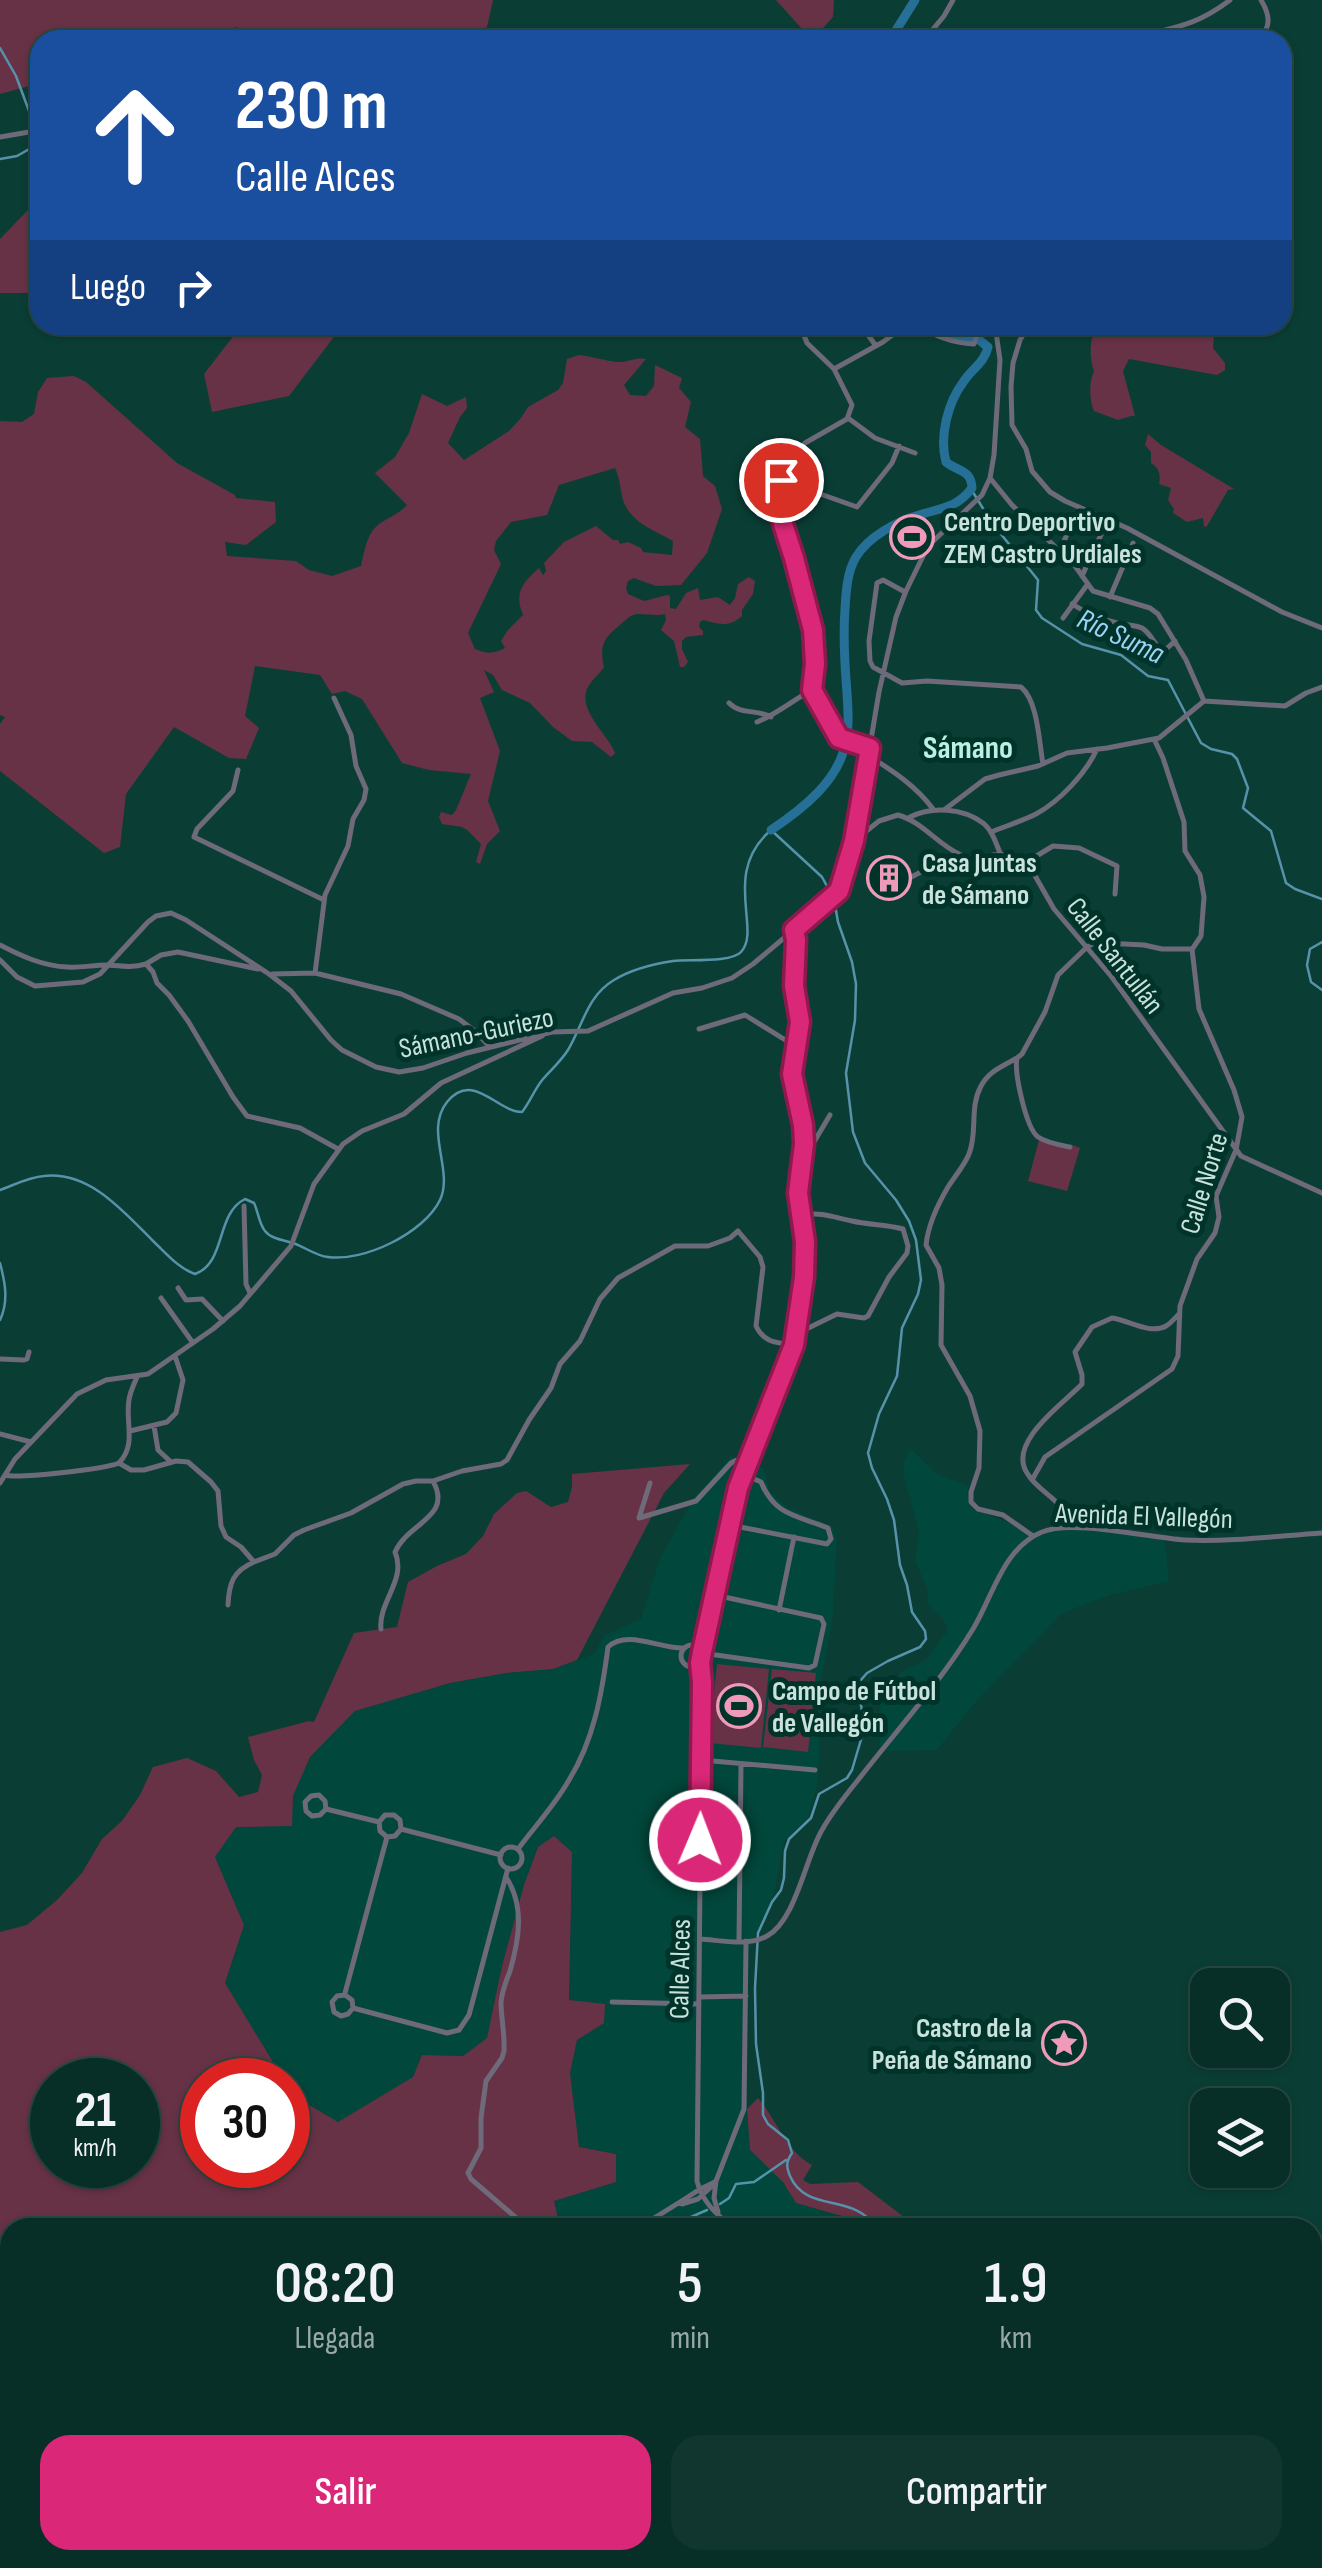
<!DOCTYPE html>
<html lang="es">
<meta charset="utf-8">
<style>
:root{--surface:#082e28;--page:#113630;--text:#f1f3f6;--muted:#98a8a8;--line:#294a45;--accent:#db2777}
body{margin:0;font-family:"Sofia Sans Condensed",sans-serif;background:var(--page);color:var(--text);height:100vh;display:flex;flex-direction:column;font-size:38px;white-space:nowrap}
*{box-sizing:border-box;margin:0}
p{font-size:32px;color:var(--muted)}
.icon{flex:none;width:55px;height:55px;fill:none;stroke:currentColor;stroke-width:2;stroke-linecap:round;stroke-linejoin:round}
.map{position:relative;flex:1;overflow:hidden}
.side{position:absolute;left:0px;top:2218px;width:1322px;height:352px;display:flex;flex-direction:column;background:var(--surface);border-radius:30px 30px 0 0;box-shadow:0 2px 8px #0004,0 0 0 2px var(--line)}
.side>*{flex:none}
.hud{position:absolute;left:30px;top:30px;width:1262px;height:305px;border-radius:30px;box-shadow:0 2px 8px #0004,0 0 0 2px var(--line);background:#1a4fa0;color:#fff;overflow:hidden}
.tools{position:absolute;left:1190px;top:1968px;display:grid;gap:20px}
.tools a{display:grid;place-items:center;width:100px;height:100px;border-radius:20px;background:var(--surface);box-shadow:0 2px 8px #0004,0 0 0 2px var(--line);font-size:50px}
.speed{position:absolute;left:30px;top:2058px;display:flex;gap:20px;font-size:50px;font-weight:700;text-align:center}
.speed>*{display:grid;place-content:center;width:130px;height:130px;border-radius:50%;background:var(--surface);box-shadow:0 2px 8px #0004,0 0 0 2px var(--line);line-height:1}
.speed small{font-size:25px;font-weight:400}
.speed .limit{border:15px solid #d22;background:#fff;color:#111}
.pin{position:absolute;display:grid;place-items:center;width:85px;height:85px;color:#fff;margin:-42px;border:5px solid #fff;border-radius:50%;box-shadow:0 2px 10px #0007}
.me{position:absolute;width:110px;margin:-55px;rotate:1deg;stroke-linejoin:round;filter:drop-shadow(0 0 8px #0008)}
.turn{display:flex;align-items:center;gap:35px;height:210px;padding:0 40px;font-size:45px}
.turn .icon{width:130px;height:130px;stroke-width:2.5}
.turn b{display:block;font-size:70px;line-height:85px}
.then{display:flex;align-items:center;height:95px;padding:0 40px;background:#0003;gap:20px;font-size:38px}
.eta{display:flex;justify-content:space-evenly;align-items:center;height:170px;text-align:center}
.eta b{font-size:60px;font-weight:600;line-height:70px}
.primary-button{display:flex;gap:20px;margin-top:auto;padding:20px 40px}
.primary-button a{flex:1;height:115px;border-radius:30px;background:var(--accent);color:#fff;font-size:40px;font-weight:600;line-height:115px;text-align:center}
.primary-button a+a{background:var(--page);color:var(--text)}
.map>svg:first-child{display:block}
</style>
<div class="map">
<svg width="1322" height="2568" viewBox="0 0 1322 2568">
<rect width="100%" height="100%" fill="#0a3e35"/>
<path fill="#01473b" d="M911 1449 937 1474 967 1485 968 1503 973 1509 1028 1530 1037 1531 1064 1524 1164 1535 1169 1581 1103 1597 1061 1614 973 1705 937 1750 883 1751 879 1748 882 1722 880 1705 877 1702 903 1670 926 1660 948 1630 943 1619 928 1605 927 1589 915 1560 919 1532 904 1476V1461Z
M731 1457 763 1468 770 1492 788 1508 833 1527 837 1540 833 1615 822 1675 818 1782 808 1818 784 1841 774 1895 749 1950 747 2109 750 2150 783 2182 796 2203 856 2220 865 2227H560L553 2201 616 2182 615 2153 579 2148 570 2073 577 2039 604 2023V2004L569 2001 572 1852 537 1848 524 1885 502 1966 488 2038 463 2056 422 2055 413 2077 338 2122 294 2096 288 2085V2080H284L225 1983 244 1925 215 1857 235 1827 293 1796 310 1757 355 1711 450 1683 506 1673 553 1669 594 1654 605 1635 641 1619 660 1558 694 1498Z"/>
<path fill="#673246" fill-rule="evenodd" d="M0 0H493L487 27 456 40H260L237 27 209 35 188 29 164 28 134 40H40V83L0 94Z
M776 0H834L833 17 812 40Z
M40 205V293H0V239L28 210Z
M242 325H343L289 396 212 412 204 374Z
M1098 325H1215L1213 348 1225 363V370L1217 375 1129 359 1123 371 1135 416H1131L1118 420 1094 411C1089 400 1089 381 1094 371 1089 358 1089 336 1098 325Z
M579 355C590 356 614 363 621 362 632 361 635 357 646 359L624 385 630 395 646 396 654 386 655 365 682 378 679 388 691 402 685 427 700 439 703 476 715 486 722 509 707 553 681 585 656 586 634 578 628 581 626 588 628 594 644 601 667 595 670 596V608L676 609 686 593 698 588 700 600 718 597 730 605 735 598 738 584 749 577 755 581 753 594 742 610V616C728 628 720 624 703 620L700 622 699 627 703 631V635L686 637 682 641V649L688 662 684 667H680L674 641 661 630 666 620 665 614C654 617 640 612 633 615 631 615 622 623 620 625 604 638 599 645 604 667 600 674 592 679 588 687 576 709 608 734 615 753L611 757 592 742 572 741 553 727 530 703 502 690 493 675 484 670 494 692 480 698 500 751 488 801 500 831 487 844 480 864 476 862 481 844C462 825 470 828 442 824L439 817 441 812 452 815 456 810 471 774 429 770 402 763 362 699 345 691 332 694 320 675 255 666 245 716 259 728 246 759 229 758 174 727 126 794 120 847 104 853 0 771V724L5 717 0 715V421L22 422 34 414 38 392 47 378 74 376 86 382 177 463 235 495 236 498 275 502 276 522 246 545 225 542 227 556 296 561 309 570 332 576 361 566C364 553 367 533 378 525 388 517 398 515 407 505L375 473 395 457 409 433 422 394 447 406 466 397 467 408 460 417 448 443 464 460 509 431 521 418 528 407 558 390 563 383 567 359ZM615 468C620 478 620 489 623 500 631 523 654 530 673 541L672 555 643 552 641 548 628 542 620 544 618 540H613L596 526 564 542 544 563 546 571 543 575 539 568C522 583 514 593 523 615L508 630 501 641 505 648C494 654 487 654 475 649L468 633 501 564 494 550 496 541 511 522 547 515 559 485Z
M1148 434 1161 445 1234 489 1228 490 1207 526 1204 527 1203 518 1187 522 1173 513 1174 509 1168 500 1171 488 1159 484C1161 475 1159 468 1151 463V452L1145 445Z
M1039 1140 1071 1148 1072 1145 1080 1148 1067 1191 1028 1181Z
M690 1464 664 1493 577 1660 553 1669 506 1673 450 1683 355 1711 310 1757 293 1796 292 1826 236 1827 215 1857 244 1925 225 1983 284 2080H202V2165H288V2085L294 2096 338 2122 413 2077 422 2055 463 2056 487 2038 502 1966 524 1885 538 1847 554 1836 572 1852 569 2000 605 2004 604 2023 577 2040 570 2073 579 2147 616 2154V2182L554 2201 560 2227 10 2228V2560H1163L1158 2568H0V1932L27 1925 57 1900 82 1873 102 1839 122 1821 140 1795 153 1767 187 1758 216 1771 239 1797 258 1792 262 1775 254 1760 248 1737 309 1721 314 1722 354 1633 397 1627 408 1582 437 1566 466 1554 483 1536 494 1514 517 1493 526 1491 551 1507 568 1502 572 1487V1474ZM52 2080H138V2165H52Z
M717 1664 769 1669 761 1748 709 1743Z
M772 1669 816 1673 808 1752 763 1747Z
M758 2098C777 2120 785 2150 812 2165L803 2180 810 2184 858 2182 917 2227H865L856 2220 796 2203 783 2182 750 2150 747 2109Z
M1313 2319 1322 2324V2568H1284L1288 2560H1312Z"/>
<g fill="none" stroke-linecap="round" stroke-linejoin="round">
<path stroke="#5792ab" stroke-width="2.5" d="M0 48 16 76 32 119
M39 123 40 124
M0 159 17 156 40 143
M971 489 992 523 1038 580 1036 610 1042 618 1082 644 1121 655 1148 676 1168 680 1201 743 1211 749 1232 754 1237 759 1248 788 1243 808 1271 831 1286 883 1295 889 1322 899
M1322 942 1310 949 1307 965 1311 982 1322 990
M0 1190C14 1185 29 1177 44 1176 90 1171 124 1212 153 1241 166 1253 178 1268 195 1274 227 1262 215 1214 245 1199L254 1203C258 1211 259 1224 265 1231 271 1239 284 1240 293 1243 305 1247 316 1256 328 1257 364 1262 424 1233 440 1200 454 1170 424 1131 447 1102 473 1070 497 1112 522 1112 530 1102 534 1090 543 1079 551 1070 561 1061 568 1050 583 1025 587 996 614 980 632 969 653 964 673 961 688 959 731 963 741 952 762 930 721 873 771 830L822 877 834 899 838 922 852 962 856 984 855 1020 846 1073 853 1132 865 1163 896 1200 909 1221 916 1240 921 1280 918 1294 902 1328 897 1376 879 1414 868 1453 872 1468 887 1499 894 1520 900 1565 907 1585 912 1612 925 1631 926 1639 920 1647 888 1661 867 1673 860 1681 859 1695 865 1726 852 1770 847 1778 819 1794 811 1818 789 1839 785 1851 784 1878 781 1890 772 1902 758 1933 755 1988 756 2044 763 2093V2115L768 2124 788 2140 792 2153C786 2162 786 2166 790 2176 805 2211 848 2195 871 2221L877 2219 882 2228
M0 1263C5 1282 9 1301 0 1320
M720 2204 729 2198 736 2184 754 2182 786 2160
M691 2217 707 2210
M668 2228 684 2220
M1312 2324 1322 2336
M408 2568 413 2560
M769 2568 773 2560"/>
<path stroke="#266f97" stroke-width="9" d="M890 40 915 0
M771 830C884 755 837 718 845 609 846 592 847 572 856 557 868 537 897 521 919 515 941 508 957 508 972 488 971 469 958 472 946 462 939 436 948 402 964 381 972 369 985 362 988 347L978 339 954 338 924 325"/>
<path stroke="#6e6a7a" stroke-width="5" d="M924 40 944 16 953 0
M1127 40C1170 27 1192 29 1230 0
M1258 40C1272 27 1270 15 1261 0
M0 137 29 132 40 136
M800 325 807 343 834 369 852 405 847 419 805 443 788 458 782 468 780 486 783 525 795 558 813 629 815 663 811 687 839 738 870 748
M861 325 876 346
M916 325C936 336 951 343 974 344L978 332H996
M1029 325 1020 340 1013 363 1011 387 1012 425 1026 449 1032 471 1050 492 1065 501 1127 528 1282 612 1322 628
M834 369 883 342 906 325
M848 418 875 438 915 453
M990 478 1012 505 1075 566 1093 591 1150 608 1158 614 1186 660 1204 701
M781 480 857 507 892 463 899 446
M1060 551 1074 517
M1082 576 1105 526
M905 592 883 580 877 583 869 641 870 661 873 667 902 683 927 681 1021 687C1038 701 1039 742 1043 764
M1110 597 1133 543
M1072 604C1086 613 1101 619 1117 623 1124 625 1135 625 1142 628 1151 633 1155 646 1163 652L1175 641
M1063 618 1087 585
M729 703C741 715 757 709 771 717
M757 722C777 714 793 700 812 690
M1154 739 1163 758 1184 822 1185 851 1200 875 1204 897 1201 936 1193 948
M869 756C893 771 916 786 933 809
M238 770 233 791 197 829 194 837 324 900
M944 810 985 779 999 775 1038 766 1067 753 1107 748 1159 738 1204 701 1285 706 1306 693 1322 687
M910 817C932 806 963 808 983 823 992 830 996 843 1000 853
M991 832C1006 826 1022 821 1036 814 1060 801 1086 773 1097 749
M854 841 879 821 898 815C923 822 938 845 961 855 987 866 996 840 1030 867L1054 909 1111 976 1241 1156 1322 1193
M1025 863 1053 846 1079 848 1117 866 1115 894
M879 894 957 853
M0 945C21 956 43 966 67 967 80 968 93 965 107 965 121 966 132 968 146 964L153 972 157 983 169 995 188 1021 233 1097 247 1116 300 1128 338 1149
M0 960 17 977 35 986 83 982 100 974 148 922 156 916 171 913 186 920 269 974 291 991 331 1040 342 1050 376 1067 399 1072 423 1068 467 1053 552 1032 588 1031 673 993 702 988 732 978 753 964 835 895 840 888 854 841 879 692 896 617 906 591 928 546 982 495 990 478 994 455 1000 360 995 325
M146 964 161 955 178 952 258 969
M315 973 325 895 348 846 353 819 364 800 366 789 356 766 351 735 334 698
M272 974 315 973 401 994 459 1019 476 1032 490 1047
M699 1029 745 1015 795 1046
M1017 1058C1003 1066 989 1071 981 1086 969 1108 978 1132 969 1154 964 1166 955 1176 948 1187 938 1204 928 1226 926 1245L939 1268 942 1285 941 1345 970 1396 980 1431 979 1468 971 1492V1502L978 1509 1003 1515 1033 1536
M1070 1147C1060 1145 1047 1143 1038 1137 1026 1128 1014 1073 1017 1058L1022 1054 1045 1012 1058 975 1087 947 1094 943H1105L1144 945 1162 949H1192
M801 1179 804 1174 811 1147 830 1115
M244 1206 246 1284 250 1293
M178 1288 186 1300 202 1299 223 1321
M161 1298 193 1343
M796 1334 837 1314 864 1318 868 1316 889 1277 907 1253 908 1246 903 1229C886 1224 869 1225 852 1221 832 1217 824 1212 802 1215
M0 1359 24 1360 27 1359 29 1352
M154 1426 158 1450 171 1462
M130 1431 167 1422 176 1413 183 1380 175 1356
M0 1434 31 1442
M119 1463 131 1470H144L176 1461 188 1462 211 1482 218 1491 221 1526 226 1537 241 1547 254 1562 275 1554 294 1535 304 1530 351 1513 403 1484 416 1481H433L462 1471 501 1464 507 1460 529 1420 551 1388 560 1364 580 1341 600 1299 618 1278 675 1246H708L730 1238 738 1231 760 1257 763 1267 756 1326C764 1343 777 1343 794 1345
M5 1475C18 1479 104 1469 119 1463 137 1444 125 1423 129 1400 130 1392 134 1384 137 1377
M1032 1480 1045 1457 1172 1369 1178 1356 1180 1306 1197 1259 1215 1233 1219 1217 1216 1196 1236 1150 1242 1117 1234 1090 1199 1009 1192 949
M0 1483 15 1459 77 1394 106 1380 148 1374 213 1329 240 1306 291 1246 314 1184 343 1144 362 1131 404 1114 441 1083 542 1036
M650 1483 639 1518 696 1501 731 1463 737 1460 747 1463
M730 1525 827 1544 831 1539 828 1528C796 1515 775 1516 761 1482L743 1474
M1075 1527C1070 1521 1066 1513 1061 1507 1051 1495 1035 1487 1027 1473 1007 1442 1064 1403 1082 1384V1375L1075 1352 1092 1327 1112 1318C1128 1320 1150 1335 1166 1326 1171 1323 1175 1318 1179 1314
M228 1605C229 1583 233 1571 254 1562
M779 1610 794 1537
M381 1629C378 1602 407 1580 395 1552 408 1522 453 1518 433 1481
M681 1656a11 11 0 1 1 22 0a11 11 0 1 1-22 0Z
M702 1652 738 1488 794 1345 804 1277 805 1242 798 1193 804 1144 803 1125 792 1074 799 1022 794 986 796 941 794 930
M702 1653 809 1668 815 1665 824 1624 821 1618 715 1595
M700 1663 702 1682 697 2181C702 2201 718 2217 735 2228
M701 1760 815 1770
M326 1809 325 1801 319 1795 311 1796 305 1802 306 1811 312 1816 320 1815 326 1809 379 1822
M401 1829 400 1820 394 1815H385L379 1822 380 1831 387 1837 395 1836 401 1829 501 1855
M500 1858a11 11 0 1 1 22 0a11 11 0 1 1-22 0Z
M518 1849C535 1826 555 1805 569 1780 594 1740 602 1693 608 1647 627 1629 660 1649 683 1648
M506 1877C525 1906 519 1940 510 1971 506 1981 502 1992 501 2002 501 2018 505 2034 504 2051L502 2058 486 2081 481 2118V2148L468 2173 471 2179 528 2228
M700 1939C720 1940 748 1947 767 1936 796 1920 805 1859 822 1830 832 1812 845 1796 858 1780 896 1731 940 1683 973 1629 993 1596 1003 1548 1042 1532 1072 1519 1149 1538 1185 1540 1230 1542 1277 1536 1322 1533
M739 1941 741 1765
M345 1993 387 1837
M699 1997 746 1996
M612 2002 699 2004
M353 2008 352 2000 345 1995 337 1996 332 2002 334 2012 341 2016 348 2014 353 2008 447 2033 459 2030 469 2015 508 1868
M682 2204 698 2199 711 2187
M718 2212 714 2198 716 2181 744 2109 746 1941
M638 2228C657 2216 676 2205 694 2193 701 2188 708 2186 716 2181"/>
</g>
<g fill="none" stroke-linecap="round" stroke-linejoin="round">
<g stroke="#8e194d" stroke-width="25">
<path id="route" d="M700 1840 702 1682 700 1663 702 1652 738 1488 794 1345 804 1277 805 1242 798 1193 804 1144 803 1125 792 1074 800 1022 794 986 796 940 794 930 839 891 854 841 870 748 839 738 812 690 815 664 813 630 794 558 783 524 780 509 781 480"/>
</g>
<use href="#route" stroke="#db2777" stroke-width="18"/>
</g>
<defs>
<g id="stadium-ring" transform="scale(2.25)"><circle r="9.5" fill="#00342b" stroke="#ef9ab8" stroke-width="1.5"/><path d="M0-5a6.5 5 0 1 0 0 10a6.5 5 0 1 0 0-10ZM-3.5-1.8h7v3.6h-7Z" fill="#ef9ab8"/></g>
<g id="building-ring" transform="scale(2.25)"><circle r="9.5" fill="#00342b" stroke="#ef9ab8" stroke-width="1.5"/><path d="M-4-6H4V6H1V3H-1V6H-4ZM-2.5-4.3h1.7v1.8h-1.7ZM.8-4.3h1.7v1.8H.8ZM-2.5-1h1.7V.8h-1.7ZM.8-1h1.7V.8H.8Z" fill="#ef9ab8"/></g>
<g id="sight-ring" transform="scale(2.25)"><circle r="9.5" fill="#00342b" stroke="#ef9ab8" stroke-width="1.5"/><path d="M0-6L1.8-2.2L6-1.7L2.9 1.2L3.7 5.4L0 3.3L-3.7 5.4L-2.9 1.2L-6-1.7L-1.8-2.2Z" fill="#ef9ab8"/></g>
</defs>
<g fill-rule="evenodd">
<use href="#stadium-ring" x="912" y="537"/>
<use href="#building-ring" x="889" y="878"/>
<use href="#stadium-ring" x="739" y="1706"/>
<use href="#sight-ring" x="1064" y="2043"/>
</g>
<g text-anchor="middle" stroke-width="10" stroke-linejoin="round" paint-order="stroke">
<g font-size="28" font-weight="bold" fill="#c9e2db" stroke="#00342b" text-anchor="start">
<text x="944" y="531">Centro Deportivo<tspan x="944" dy="32">ZEM Castro Urdiales</tspan></text>
<text x="922" y="872">Casa Juntas<tspan x="922" dy="32">de Sámano</tspan></text>
<text x="772" y="1700">Campo de Fútbol<tspan x="772" dy="32">de Vallegón</tspan></text>
<text x="1032" y="2037" text-anchor="end">Castro de la<tspan x="1032" dy="32">Peña de Sámano</tspan></text>
</g>
<g font-size="28" fill="#c9e2db" stroke="#00342b">
<text transform="translate(1116 955) rotate(52)" y="10">Calle Santullán</text>
<text transform="translate(476 1032) rotate(-12)" y="10">Sámano-Guriezo</text>
<text transform="translate(1203 1183) rotate(-73)" y="10">Calle Norte</text>
<text transform="translate(1144 1515) rotate(2)" y="10">Avenida El Vallegón</text>
<text transform="translate(679 1969) rotate(-89)" y="10">Calle Alces</text>
</g>
<g font-size="30" font-style="italic" fill="#9cd2f6" stroke="#00342b">
<text transform="translate(1121 636) rotate(25)" y="10">Río Suma</text>
</g>
<g font-size="32" font-weight="bold" fill="#bdf0e3" stroke="#00342b">
<text x="968" y="758">Sámano</text>
</g>
</g>
</svg>
<div class="tools">
<a><svg class="icon" aria-label="search" viewBox="0 0 24 24"><circle cx="10" cy="10" r="6"/><path d="M15 15l6 6"/></svg></a>
<a><svg class="icon" aria-label="layers" viewBox="0 0 24 24"><path d="M12 4l9 5-9 5-9-5zM3 14l9 5 9-5"/></svg></a>
</div>
<div class="speed"><div>21<small>km/h</small></div><div class="limit">30</div></div>
<div class="pin" style="left:781px;top:480px;background:#d93025"><svg class="icon" aria-label="arrive" viewBox="0 0 24 24"><path d="M6 21V4h12l-3 4 3 4H6"/></svg></div>
<svg class="me" style="left:700px;top:1840px" viewBox="-20 -20 40 40"><circle r="17" fill="#db2777" stroke="#fff" stroke-width="3"/><path d="M0-11L8 9 0 5-8 9z" fill="#fff"/></svg>
<div class="hud">
<div class="turn"><svg class="icon" aria-label="ahead" viewBox="0 0 24 24"><path d="M12 20V5M6 11l6-6 6 6"/></svg><div><b>230 m</b>Calle Alces</div></div>
<div class="then">Luego<svg class="icon" aria-label="right" viewBox="0 0 24 24"><path d="M7 20v-9h11M14 6l5 5-5 5"/></svg></div>
</div>
<section class="side">
<div class="eta">
<div><b>08:20</b><p>Llegada</p></div>
<div><b>5</b><p>min</p></div>
<div><b>1.9</b><p>km</p></div>
</div>
<div class="primary-button"><a>Salir</a><a>Compartir</a></div>
</section>
</div>
